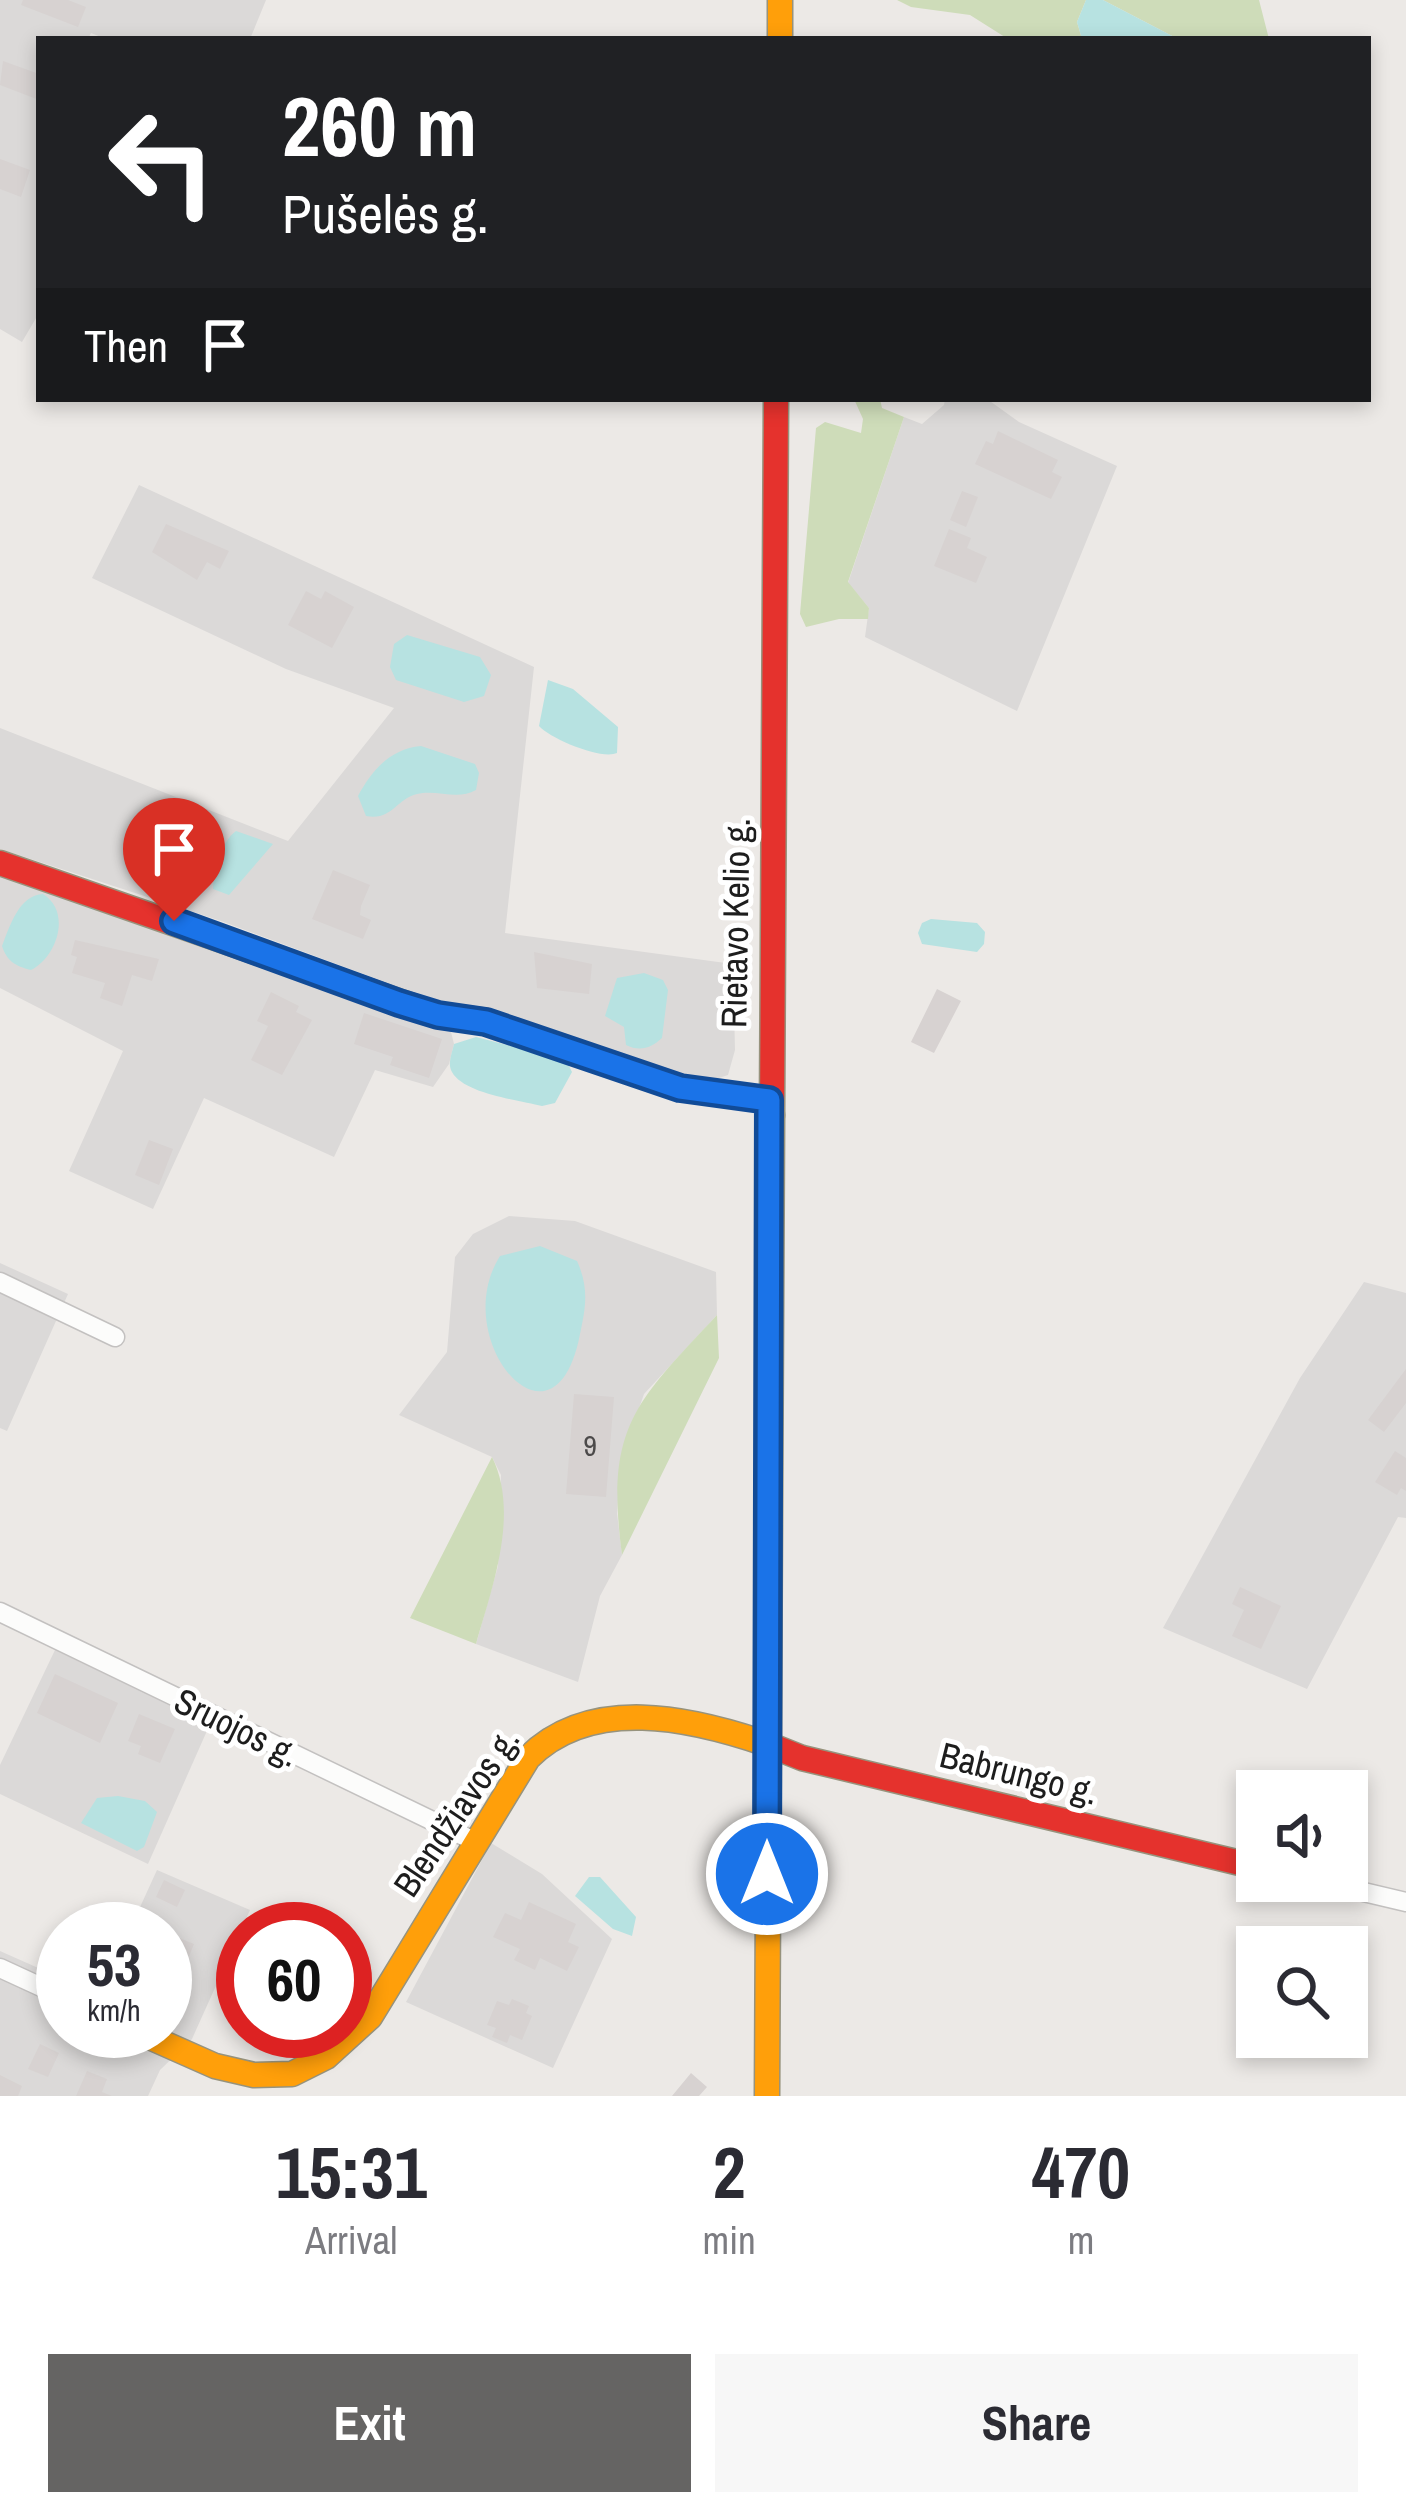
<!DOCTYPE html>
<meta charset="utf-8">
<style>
:root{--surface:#fff;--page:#f7f7f7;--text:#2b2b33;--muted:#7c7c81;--accent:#656463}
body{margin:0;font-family:"Archivo Narrow",sans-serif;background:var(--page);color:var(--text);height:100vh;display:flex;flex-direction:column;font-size:45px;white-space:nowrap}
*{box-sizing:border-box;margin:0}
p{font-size:39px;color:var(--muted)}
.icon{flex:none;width:66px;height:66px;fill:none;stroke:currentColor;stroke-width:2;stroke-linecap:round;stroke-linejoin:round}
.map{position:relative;height:2096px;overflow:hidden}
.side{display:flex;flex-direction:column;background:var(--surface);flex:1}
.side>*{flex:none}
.hud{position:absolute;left:36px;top:36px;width:1335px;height:366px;border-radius:0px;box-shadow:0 6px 18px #0003;background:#202124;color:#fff;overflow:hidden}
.tools{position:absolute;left:1236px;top:1770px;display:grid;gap:24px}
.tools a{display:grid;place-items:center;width:132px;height:132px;border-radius:0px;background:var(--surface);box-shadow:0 6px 18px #0003;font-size:60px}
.speed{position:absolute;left:36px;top:1902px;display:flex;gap:24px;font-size:60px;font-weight:700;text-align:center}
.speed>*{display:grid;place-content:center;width:156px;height:156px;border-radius:50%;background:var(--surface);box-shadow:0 6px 18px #0003;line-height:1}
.speed small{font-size:30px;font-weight:400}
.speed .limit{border:18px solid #d22;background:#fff;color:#111}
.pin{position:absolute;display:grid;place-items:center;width:102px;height:102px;color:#fff;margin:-123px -51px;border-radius:50% 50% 50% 0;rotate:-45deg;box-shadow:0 0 12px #0007}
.pin .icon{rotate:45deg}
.me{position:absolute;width:132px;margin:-66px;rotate:0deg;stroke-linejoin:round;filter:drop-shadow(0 0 9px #0008)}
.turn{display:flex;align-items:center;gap:42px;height:252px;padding:0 48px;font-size:54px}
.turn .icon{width:156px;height:156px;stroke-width:2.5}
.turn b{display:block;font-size:84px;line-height:102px}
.then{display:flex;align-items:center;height:114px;padding:0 48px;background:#0003;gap:24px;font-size:45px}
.eta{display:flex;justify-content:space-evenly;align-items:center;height:204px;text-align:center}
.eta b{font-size:72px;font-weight:800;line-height:84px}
.button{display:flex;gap:24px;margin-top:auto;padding:24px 48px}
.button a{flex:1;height:138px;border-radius:0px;background:var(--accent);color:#fff;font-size:48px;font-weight:800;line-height:138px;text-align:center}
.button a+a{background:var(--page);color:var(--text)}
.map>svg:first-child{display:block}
</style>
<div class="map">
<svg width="1406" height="2096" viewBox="0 0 1406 2096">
<rect width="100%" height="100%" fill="#ece9e6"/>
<path fill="#dbd9d8" d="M0 0H266L250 39H106L91 33 88 39H39V313L22 342 0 329Z
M945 399H987L1019 422 1117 466 1017 711 865 637 869 608 848 583 904 417 922 424 944 405Z
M139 485 534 667 505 933 733 964 735 1050 728 1075 707 1082 498 1015 463 1011 221 921 0 849V728L288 841 394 708 286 669 92 578Z
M0 872 450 1028 454 1044 449 1064 433 1087 375 1070 334 1157 204 1098 153 1209 69 1171 123 1051 0 988Z
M509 1216 575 1221 716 1272 717 1315 644 1394 621 1460 617 1513 622 1555 600 1596 578 1682 476 1644 498 1566 501 1475 492 1457 399 1415 447 1352 455 1257 473 1234Z
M0 1263 68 1294 7 1431 0 1428Z
M1364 1282 1406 1293V1518L1398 1517 1307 1689 1163 1628 1300 1378Z
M55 1650 210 1724 148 1864 0 1794V1765Z
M491 1843 542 1874 612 1939 553 2068 406 2002Z
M157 1870 250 1910 192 2039 160 2070 148 2096H0V1951L63 1979V2031H165V1929H130Z"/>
<path fill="#cedcb9" d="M897 0H1086L1077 22 1082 39H1008L970 15 911 7Z
M1103 0H1259L1269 39H1178Z
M854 399H880L882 408 904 417 848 582 869 608 868 619H839L806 627 800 614 816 428 825 422 861 433 863 419Z
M717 1315 719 1358 622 1555C605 1427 635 1403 717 1315Z
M492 1457C520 1513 492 1588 476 1644L410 1618Z"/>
<path fill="#b7e2e1" d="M1086 0H1103L1178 39H1082L1077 22Z
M407 635 480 657 491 675 484 696 464 702 396 680 390 667 394 644Z
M548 680 573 689 618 727 617 753C601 760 551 739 539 726Z
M421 746 475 764 479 773 476 790C457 801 437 789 417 794 396 799 392 821 366 816L358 796C372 770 390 749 421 746Z
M236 831 273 844 229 895 213 889C214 870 221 842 236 831Z
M43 894C72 912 57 957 31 970 15 966 7 961 2 946 10 926 19 895 43 894Z
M931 919 977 923 985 932 984 944 977 952 922 944 918 933 922 923Z
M644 973 663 980 668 990 662 1038C651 1048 640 1052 626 1045L624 1027 605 1016 617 978Z
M476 1037 566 1060 572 1072 555 1103 542 1106C519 1100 464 1094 452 1072 447 1063 452 1054 454 1044Z
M540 1246 577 1261C589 1288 586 1306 580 1334 555 1466 447 1340 500 1256Z
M118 1796 145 1801 157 1812 144 1847 137 1851 81 1823 97 1798Z
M589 1877H600L636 1917 632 1936 613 1929 575 1896Z"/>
<path fill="#d7d2d1" d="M23 0H68L86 7 78 27 21 5Z
M3 61 39 74V100L0 85Z
M0 159 30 170 21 197 0 189Z
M998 431 1058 460 1052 472 1062 477 1051 499 975 464 986 441 993 444Z
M962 491 978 497 966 527 950 520Z
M166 524 229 551 220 569 207 562 197 580 152 552Z
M949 529 971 538 967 548 987 557 976 583 934 566Z
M306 591 321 599 325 591 354 607 332 648 288 625Z
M161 817 193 826 190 838 203 842 192 882 159 873 160 866 141 861 151 826 158 828Z
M333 870 370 885 361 906 360 915 371 920 363 939 312 919Z
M75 940 159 959 152 981 132 975 122 1006 100 998 105 983 72 973 77 957 71 955Z
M534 952 592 964 589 994 537 988Z
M937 989 961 1001 934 1053 911 1042Z
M271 992 299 1006 296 1012 312 1020 282 1075 251 1060 268 1026 257 1021Z
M364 1013 442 1039 429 1078 390 1065 393 1057 354 1044Z
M149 1140 173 1149 159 1185 135 1175Z
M1406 1369V1403L1384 1432 1368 1420Z
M574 1394 614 1397 606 1497 566 1494Z
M1395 1451 1406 1458V1491L1401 1488 1397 1495 1375 1482Z
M1240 1587 1281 1606 1261 1649 1232 1636 1244 1610 1232 1604Z
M55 1674 118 1703 100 1743 37 1713Z
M139 1714 175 1729 160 1763 138 1754 141 1746 128 1741Z
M164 1880 185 1890 177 1907 156 1897Z
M529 1902 576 1924 568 1942 579 1947 567 1971 540 1958 535 1970 514 1960 520 1949 493 1937 505 1913 521 1920Z
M177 1937 194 1944 178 1983 168 1986 165 1947 172 1950Z
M512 1999 529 2006 526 2013 532 2016 522 2040 510 2035 507 2043 492 2037 496 2028 487 2025 497 2001 509 2005Z
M40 2044 59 2053 48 2077 28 2069Z
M87 2071 107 2079 102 2092 112 2096H76Z
M691 2073 707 2087 699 2096H672Z
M0 2075 22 2086 18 2096H0Z"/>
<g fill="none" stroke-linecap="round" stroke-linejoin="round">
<g stroke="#c3c1c0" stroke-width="21">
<path id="street" d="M0 1282 115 1337
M0 1612 474 1841
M1317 1881 1406 1902
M0 1968 63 1997"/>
</g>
<g stroke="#97937d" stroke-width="27">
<path id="slow" d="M780 0V39
M136 2031 215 2066 254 2075 292 2074 326 2057 370 2017 528 1758C591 1695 691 1718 767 1744
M767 2096 772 1115"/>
</g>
<g stroke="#97937d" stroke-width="27">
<path id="jam" d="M0 863 438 1015 486 1021 679 1088 769 1100
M772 1115 776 399
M767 1744 802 1758 1257 1867"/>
</g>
<use href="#street" stroke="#fcfcfb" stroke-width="18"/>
<use href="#slow" stroke="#ff9f0a" stroke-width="24"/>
<use href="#jam" stroke="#e5322d" stroke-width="24"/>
</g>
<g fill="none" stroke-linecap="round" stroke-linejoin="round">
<g stroke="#114b97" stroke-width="30">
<path id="route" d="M174 921 399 1003 438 1015 486 1022 680 1088 769 1100 767 1874"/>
</g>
<use href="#route" stroke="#1a73e8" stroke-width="21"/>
</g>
<g text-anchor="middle" stroke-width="10" stroke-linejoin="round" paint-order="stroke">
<g font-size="30" fill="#4c4a4a">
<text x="590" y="1456">9</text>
</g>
<g font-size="36" fill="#1d1d1d" stroke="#fff">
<text transform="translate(735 923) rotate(-89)" y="13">Rietavo Kelio g.</text>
<text transform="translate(237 1727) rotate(26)" y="13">Sruojos g.</text>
<text transform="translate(1019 1773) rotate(14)" y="13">Babrungo g.</text>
<text transform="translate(456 1812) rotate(-56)" y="13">Blendžiavos g.</text>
</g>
</g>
</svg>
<div class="tools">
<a><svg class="icon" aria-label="sound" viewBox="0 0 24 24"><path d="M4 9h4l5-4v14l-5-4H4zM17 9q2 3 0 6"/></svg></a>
<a><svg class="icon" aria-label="search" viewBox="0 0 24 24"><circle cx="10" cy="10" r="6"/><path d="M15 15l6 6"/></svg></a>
</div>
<div class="speed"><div>53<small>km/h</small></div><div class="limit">60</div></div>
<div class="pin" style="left:174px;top:921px;background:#d93025"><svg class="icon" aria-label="arrive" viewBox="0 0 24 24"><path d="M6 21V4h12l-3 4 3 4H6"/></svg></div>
<svg class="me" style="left:767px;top:1874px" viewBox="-20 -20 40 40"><circle r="17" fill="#1a73e8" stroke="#fff" stroke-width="3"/><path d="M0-11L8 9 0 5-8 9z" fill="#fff"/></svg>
<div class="hud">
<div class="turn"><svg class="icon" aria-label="left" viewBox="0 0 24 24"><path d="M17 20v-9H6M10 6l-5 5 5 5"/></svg><div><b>260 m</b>Pušelės g.</div></div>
<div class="then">Then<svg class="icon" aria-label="arrive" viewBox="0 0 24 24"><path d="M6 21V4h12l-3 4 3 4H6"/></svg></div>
</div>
</div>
<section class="side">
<div class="eta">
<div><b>15:31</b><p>Arrival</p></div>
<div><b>2</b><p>min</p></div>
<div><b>470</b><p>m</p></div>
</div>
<div class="button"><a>Exit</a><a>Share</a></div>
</section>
